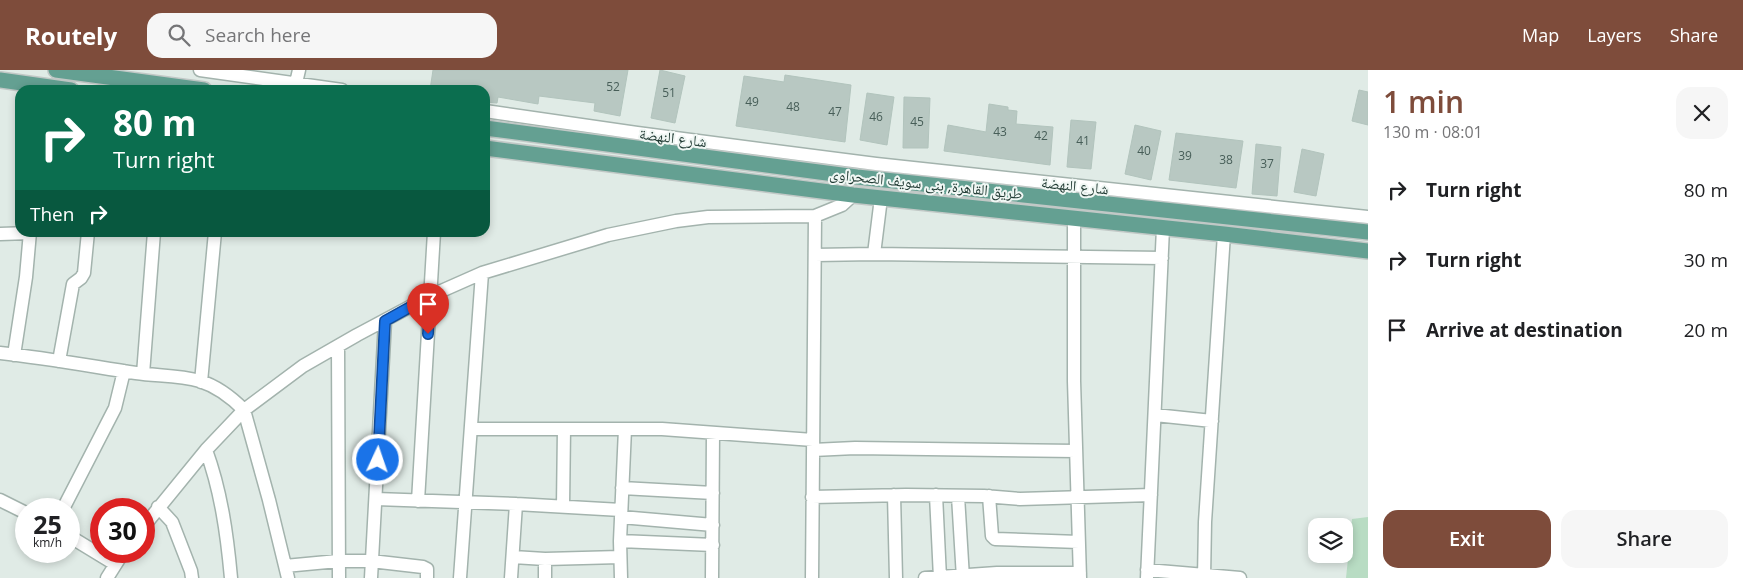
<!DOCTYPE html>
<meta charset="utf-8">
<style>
:root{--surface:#fff;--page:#f6f6f6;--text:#202124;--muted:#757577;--accent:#7e4c3b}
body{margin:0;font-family:"Open Sans","Noto Naskh Arabic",sans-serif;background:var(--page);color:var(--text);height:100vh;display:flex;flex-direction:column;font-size:19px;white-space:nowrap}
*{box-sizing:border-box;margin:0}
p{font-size:16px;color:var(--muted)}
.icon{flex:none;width:28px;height:28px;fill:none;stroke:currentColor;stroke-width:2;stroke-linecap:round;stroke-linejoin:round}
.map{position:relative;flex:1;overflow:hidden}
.side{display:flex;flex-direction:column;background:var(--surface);width:375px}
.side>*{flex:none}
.guide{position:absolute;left:15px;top:15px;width:475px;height:152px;border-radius:15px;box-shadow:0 2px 8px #0003;background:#0b6e4f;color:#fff;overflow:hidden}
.fabs{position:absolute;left:1308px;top:448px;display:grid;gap:10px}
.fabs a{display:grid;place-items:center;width:45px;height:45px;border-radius:10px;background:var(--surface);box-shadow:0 2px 8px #0003;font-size:25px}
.speed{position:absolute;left:15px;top:428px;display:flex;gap:10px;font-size:25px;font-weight:700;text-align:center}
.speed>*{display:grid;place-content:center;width:65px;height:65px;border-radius:50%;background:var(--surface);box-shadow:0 2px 8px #0003;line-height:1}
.speed small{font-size:12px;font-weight:400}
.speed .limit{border:8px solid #d22;background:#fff;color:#111}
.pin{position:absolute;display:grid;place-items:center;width:42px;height:42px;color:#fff;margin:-51px -21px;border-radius:50% 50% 50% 0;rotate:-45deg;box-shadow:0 0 5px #0007}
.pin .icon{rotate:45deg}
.me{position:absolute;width:55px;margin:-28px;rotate:3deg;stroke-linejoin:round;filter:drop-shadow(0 0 4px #0008)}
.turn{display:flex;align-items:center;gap:18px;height:105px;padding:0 15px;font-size:22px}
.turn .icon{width:65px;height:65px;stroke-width:2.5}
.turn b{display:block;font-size:35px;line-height:42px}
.then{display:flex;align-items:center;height:48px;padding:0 15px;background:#0003;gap:10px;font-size:19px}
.round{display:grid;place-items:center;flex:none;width:52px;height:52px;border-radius:15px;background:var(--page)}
.headline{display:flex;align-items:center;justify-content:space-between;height:85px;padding:0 15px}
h1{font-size:30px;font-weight:600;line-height:38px;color:var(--accent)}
.cta{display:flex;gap:10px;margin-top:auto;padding:10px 15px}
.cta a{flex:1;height:58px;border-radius:15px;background:var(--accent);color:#fff;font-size:20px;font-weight:600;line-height:58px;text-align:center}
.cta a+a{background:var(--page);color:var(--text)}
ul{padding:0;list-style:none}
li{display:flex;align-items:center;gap:15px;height:70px;padding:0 15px}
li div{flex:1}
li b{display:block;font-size:19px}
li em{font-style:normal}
header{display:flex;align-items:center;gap:30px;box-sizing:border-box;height:70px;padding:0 25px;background:var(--accent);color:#fff}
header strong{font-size:24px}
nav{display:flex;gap:28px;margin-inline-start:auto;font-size:18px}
.search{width:350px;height:45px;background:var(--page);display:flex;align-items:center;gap:12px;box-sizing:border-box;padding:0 18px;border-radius:15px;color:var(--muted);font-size:19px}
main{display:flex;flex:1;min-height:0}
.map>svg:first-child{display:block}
</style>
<header>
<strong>Routely</strong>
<div class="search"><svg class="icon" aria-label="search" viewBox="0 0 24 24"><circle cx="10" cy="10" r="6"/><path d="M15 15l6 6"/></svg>Search here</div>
<nav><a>Map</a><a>Layers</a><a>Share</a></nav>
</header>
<main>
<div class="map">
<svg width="1368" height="508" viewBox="0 0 1368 508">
<rect width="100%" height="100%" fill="#e0ebe6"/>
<path fill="#b8dcc3" d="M1368 447V508H1346L1352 449Z"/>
<path fill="#b8c8c2" stroke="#b2c4bd" d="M433 0H628L620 46 594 41 595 33 539 26 538 34 498 27 497 33 485 32V20H430Z
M660 0 685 6 675 53 651 48Z
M785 5 851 15 845 72 736 56 744 6 784 12Z
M1359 20 1368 22V55L1352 51Z
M867 23 894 27 887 75 860 70Z
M904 27 930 28 928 78H903Z
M989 34 1008 37V40L1017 41 1016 54 1053 57 1050 95 944 81 948 55 986 62Z
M1071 50 1096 52 1091 99 1067 97Z
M1135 55 1161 61 1151 110 1125 104Z
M1176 63 1243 71 1236 118 1169 110Z
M1256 74 1281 77 1277 126 1252 124Z
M1302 79 1324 84 1316 126 1294 122Z"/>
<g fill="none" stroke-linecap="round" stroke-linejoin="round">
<g stroke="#a3b3ad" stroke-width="15">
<path id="minor" d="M200 0 342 20
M296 13 299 0
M485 41 637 63 876 94 1368 147
M1074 149V311L1080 508
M0 164 30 163
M874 184 1162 188
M815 185 874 184 881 128
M338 276 339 508
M0 283C45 288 90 296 136 303 157 306 179 305 200 311 216 316 232 328 244 340L269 430 288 508
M14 285 26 207 30 162
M59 291 73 214 81 208 84 203 88 162
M143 304 154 162
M201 312 215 162
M1155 345 1212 351
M471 359H662L813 370
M206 380C221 421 227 464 231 508
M813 380 855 378 1076 381
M622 418 713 423
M894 425 896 508
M936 425 940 508
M958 426 963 508
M989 426 992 466 995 469 1079 472
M812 427 906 425 984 426 1020 429 1151 425
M376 429 516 434 621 440
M0 430 26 443
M418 431 434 162
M563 436 564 359
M158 437 172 452 191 501 192 508
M63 439 115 338 124 301
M621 447 713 455
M144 456 206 380 244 340 303 296 357 265 430 226 482 203 608 165 676 151 708 147 815 146 842 135 853 125
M69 466 115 494
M620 471 713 475
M513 487 545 489 620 487
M545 489V508
M285 496 338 491H371L423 497 427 499V508
M1147 500 1240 508
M107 508 124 481
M371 508 385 251
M460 508 482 203
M511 508 516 434
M621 508 620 471 625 359
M712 508 713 363
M812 508 815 146
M925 508 997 503H1080
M1147 508 1163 158
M1204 508 1205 452 1224 164"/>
</g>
<g stroke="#c1c8c6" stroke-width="18">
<path id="major" d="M56 0 204 20
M0 10 71 20
M485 58 857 107 1368 162
M485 78 853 125 1224 164 1368 181"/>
</g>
<use href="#minor" stroke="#fff" stroke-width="12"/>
<use href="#major" stroke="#64a092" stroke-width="15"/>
</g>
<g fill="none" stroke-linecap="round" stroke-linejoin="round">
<g stroke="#114b97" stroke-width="12">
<path id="route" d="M378 390 385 251 430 226 428 264"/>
</g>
<use href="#route" stroke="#1a73e8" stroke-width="9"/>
</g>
<g text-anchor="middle" stroke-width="4" stroke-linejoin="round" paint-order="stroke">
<g font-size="12" fill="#475e58">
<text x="613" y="21">52</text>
<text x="669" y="27">51</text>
<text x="752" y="36">49</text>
<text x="793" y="41">48</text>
<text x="835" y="46">47</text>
<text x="876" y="51">46</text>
<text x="917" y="56">45</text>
<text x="1000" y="66">43</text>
<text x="1041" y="70">42</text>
<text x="1083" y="75">41</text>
<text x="1144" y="85">40</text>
<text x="1185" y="90">39</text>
<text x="1226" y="94">38</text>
<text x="1267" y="98">37</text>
</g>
<g font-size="15" fill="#213b34" stroke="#f0f7f4">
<text transform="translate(673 68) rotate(7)" y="5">شارع النهضة</text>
<text transform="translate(926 114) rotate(6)" y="5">طريق القاهرة, بنى سويف الصحراوى</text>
<text transform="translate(1075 116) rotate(6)" y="5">شارع النهضة</text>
</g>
</g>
</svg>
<div class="fabs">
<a><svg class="icon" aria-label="layers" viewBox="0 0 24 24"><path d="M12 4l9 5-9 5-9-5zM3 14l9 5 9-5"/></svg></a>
</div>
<div class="speed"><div>25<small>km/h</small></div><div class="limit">30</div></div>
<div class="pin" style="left:428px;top:264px;background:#d93025"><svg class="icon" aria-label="arrive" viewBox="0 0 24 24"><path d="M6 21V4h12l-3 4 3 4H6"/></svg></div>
<svg class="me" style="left:378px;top:390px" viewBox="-20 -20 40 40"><circle r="17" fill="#1a73e8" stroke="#fff" stroke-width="3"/><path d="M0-11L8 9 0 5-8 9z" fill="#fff"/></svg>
<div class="guide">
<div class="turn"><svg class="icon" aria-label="right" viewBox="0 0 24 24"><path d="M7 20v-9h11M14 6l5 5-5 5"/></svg><div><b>80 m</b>Turn right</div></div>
<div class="then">Then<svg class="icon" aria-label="right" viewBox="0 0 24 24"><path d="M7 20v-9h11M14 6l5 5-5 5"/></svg></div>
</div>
</div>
<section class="side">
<div class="headline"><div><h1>1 min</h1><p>130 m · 08:01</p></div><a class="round"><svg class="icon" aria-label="close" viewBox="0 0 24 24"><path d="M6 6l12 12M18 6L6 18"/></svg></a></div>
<ul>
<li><svg class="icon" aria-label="right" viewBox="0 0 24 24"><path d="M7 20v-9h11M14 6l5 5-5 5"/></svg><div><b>Turn right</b></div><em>80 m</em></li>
<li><svg class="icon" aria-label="right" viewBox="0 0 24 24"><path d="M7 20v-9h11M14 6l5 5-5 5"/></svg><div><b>Turn right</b></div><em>30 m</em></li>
<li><svg class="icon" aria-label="arrive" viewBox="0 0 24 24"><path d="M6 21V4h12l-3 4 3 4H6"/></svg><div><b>Arrive at destination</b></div><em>20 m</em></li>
</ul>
<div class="cta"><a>Exit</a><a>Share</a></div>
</section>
</main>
